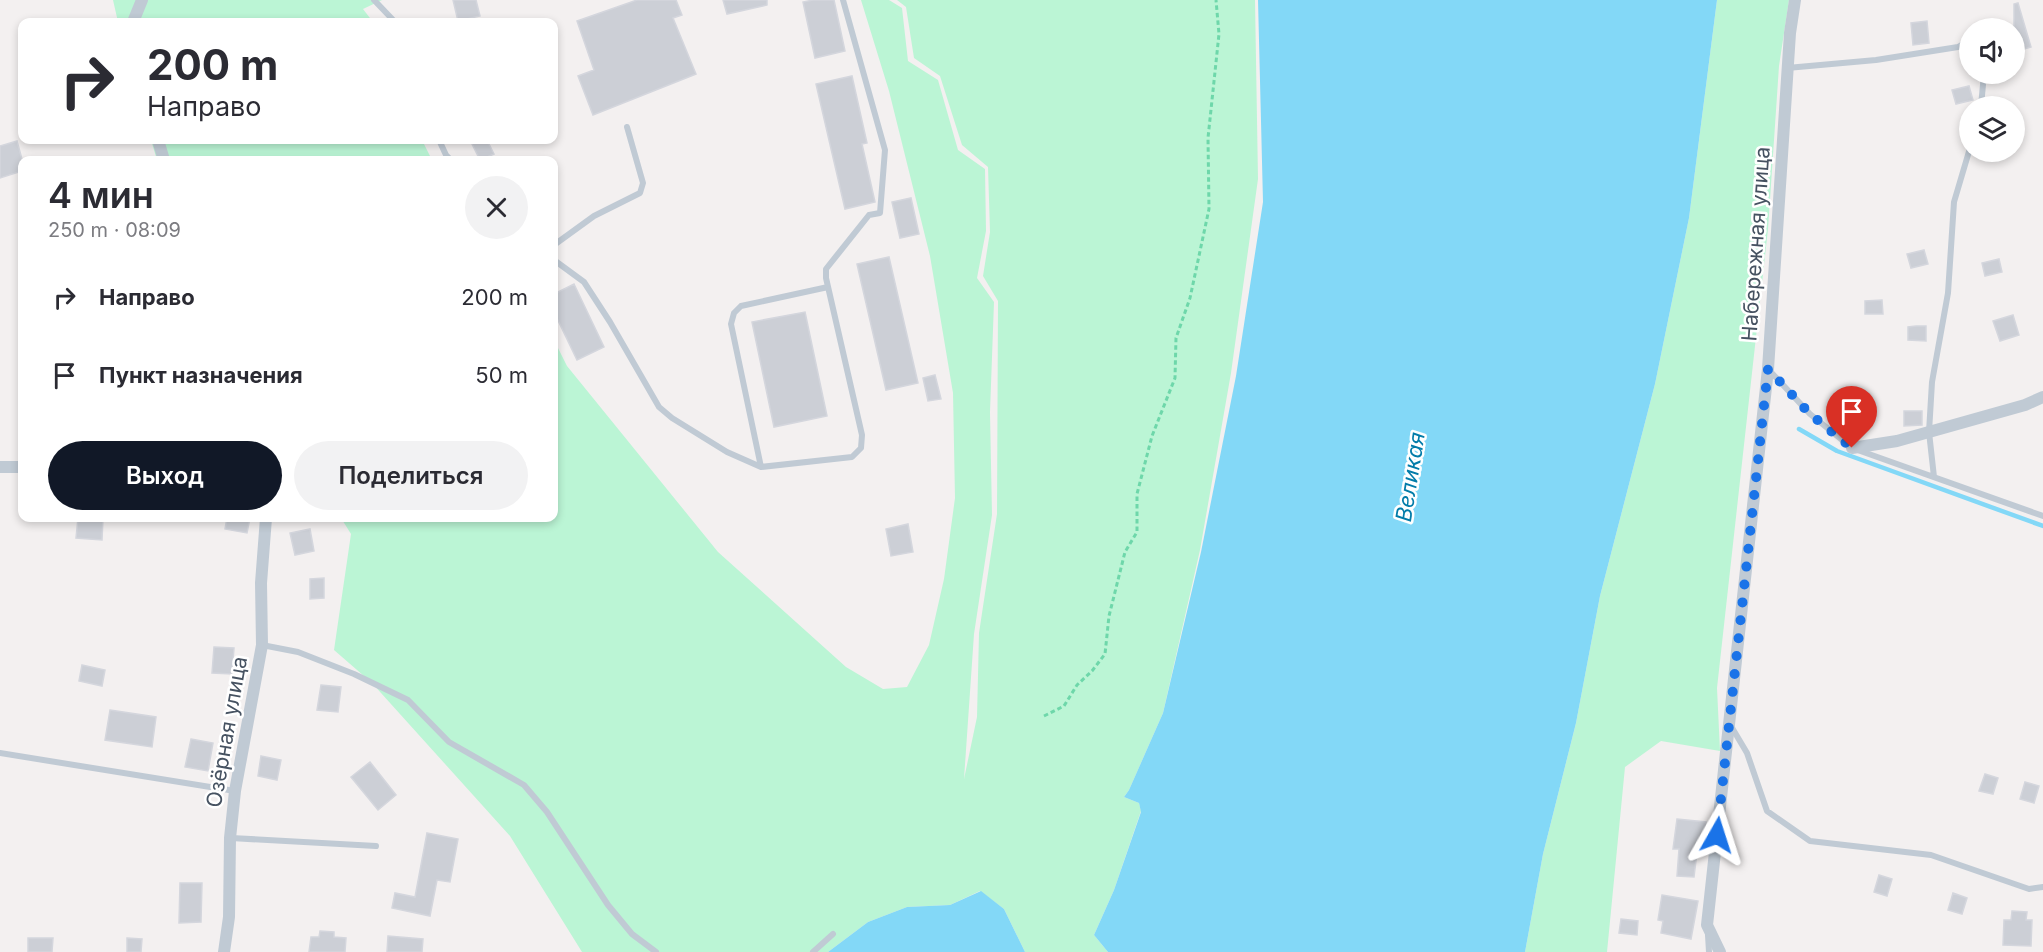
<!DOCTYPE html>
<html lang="ru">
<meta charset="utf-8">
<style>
:root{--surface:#fff;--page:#f2f2f3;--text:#2b2b33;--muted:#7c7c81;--accent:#111827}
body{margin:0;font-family:Inter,sans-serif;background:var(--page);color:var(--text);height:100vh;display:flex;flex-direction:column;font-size:22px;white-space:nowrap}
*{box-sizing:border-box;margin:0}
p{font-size:20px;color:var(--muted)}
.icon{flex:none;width:33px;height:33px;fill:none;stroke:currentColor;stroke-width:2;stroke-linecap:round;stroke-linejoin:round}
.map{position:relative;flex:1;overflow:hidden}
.drawer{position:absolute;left:18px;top:156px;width:540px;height:366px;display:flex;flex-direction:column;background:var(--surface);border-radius:12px;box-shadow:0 3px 9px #0003}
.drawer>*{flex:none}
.hud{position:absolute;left:18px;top:18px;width:540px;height:126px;border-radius:12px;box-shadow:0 3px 9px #0003;background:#fff;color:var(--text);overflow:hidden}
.buttons{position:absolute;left:1959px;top:18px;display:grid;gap:12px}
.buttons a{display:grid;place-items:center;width:66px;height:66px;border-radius:50%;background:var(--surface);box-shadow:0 3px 9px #0003;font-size:30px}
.pin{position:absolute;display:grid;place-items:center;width:51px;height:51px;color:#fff;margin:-62px -26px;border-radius:50% 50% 50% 0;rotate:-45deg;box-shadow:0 0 6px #0007}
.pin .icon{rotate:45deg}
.me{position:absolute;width:66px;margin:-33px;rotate:6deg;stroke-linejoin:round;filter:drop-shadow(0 0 4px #0008)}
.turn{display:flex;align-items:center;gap:21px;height:126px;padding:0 30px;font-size:27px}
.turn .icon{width:78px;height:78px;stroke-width:2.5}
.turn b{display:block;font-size:42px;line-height:51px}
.round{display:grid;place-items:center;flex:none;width:63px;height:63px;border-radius:32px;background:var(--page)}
.headline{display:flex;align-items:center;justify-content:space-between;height:102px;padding:0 30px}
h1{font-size:36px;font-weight:600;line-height:45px}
.button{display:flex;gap:12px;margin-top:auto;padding:12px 30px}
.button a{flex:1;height:69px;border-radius:36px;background:var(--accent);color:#fff;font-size:24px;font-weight:600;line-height:69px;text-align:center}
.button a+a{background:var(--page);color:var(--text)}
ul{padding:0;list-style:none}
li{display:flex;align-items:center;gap:18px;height:78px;padding:0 30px}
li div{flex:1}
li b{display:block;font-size:22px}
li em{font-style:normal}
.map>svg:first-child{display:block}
</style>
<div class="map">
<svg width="2043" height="952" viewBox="0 0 2043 952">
<rect width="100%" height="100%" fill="#f3f0f0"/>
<path fill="#bbf5d5" d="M113 0H382L363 9 373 22H118Z
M861 0H889L902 8 908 61 938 80 958 150 985 169 986 231 977 278 994 302 990 412 992 515 974 634 964 779 977 717 979 633 997 514 998 301 983 276 990 232 988 167 962 145 940 76 914 58 906 7 897 0H1255L1258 179 1231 373 1200 550 1163 713 1129 790 1124 797 1139 803 1141 811 1114 890 1094 935 1108 952H1025L1004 909 980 891 950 905 907 907 868 922 828 952H582L510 836 372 683 334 650 351 534 341 518H554V340L567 366 718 552 846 667 883 689 907 687 929 645 944 579 955 498 953 393 930 256 889 91Z
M1717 0H1789L1779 66 1768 229 1717 688 1720 751 1661 741 1625 767 1607 952H1525L1543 854 1576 723 1600 596 1655 384 1689 218Z
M151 140H422L432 160H157Z"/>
<path fill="#83d8f7" d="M1258 0H1717L1689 218 1655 384 1600 596 1576 723 1543 854 1525 952H1108L1094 935 1114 890 1141 812 1139 803 1124 797 1129 790 1163 713 1201 552 1236 376 1263 202Z
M981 891 1004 909 1025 952H828L868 922 907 907 950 905Z"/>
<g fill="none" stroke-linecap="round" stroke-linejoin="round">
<path stroke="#83d8f7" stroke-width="4.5" d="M1799 429 1837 451 2043 526"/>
</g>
<path fill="#cccfd6" stroke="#d4d6dd" stroke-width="1.5" d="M453 0H476L480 16 458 21Z
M637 0H676L682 15 673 18 696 74 593 115 578 76 594 70 577 21Z
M723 0H767V5L727 14Z
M813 0H834L845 51 815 58 803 2Z
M2018 3 2031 47 2014 52V4Z
M1927 21 1929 43 1913 45 1911 23Z
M852 76 867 143 862 144 875 202 845 209 816 84Z
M1969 86 1973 100 1956 104 1952 90Z
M470 140H487L494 154 480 160Z
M17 141 22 159V171L0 178V146Z
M911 198 919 234 900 238 892 202Z
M1924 250 1928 264 1911 268 1907 254Z
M889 257 918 383 886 390 857 264Z
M1999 259 2002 272 1985 276 1982 263Z
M574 284 604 347 577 360 554 312V294Z
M1882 300 1883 314H1865V301Z
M805 312 827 416 774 427 752 322Z
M2013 315 2019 335 2000 341 1993 321Z
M1916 326H1926V341L1908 340V327Z
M935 375 941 399 928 401 923 378Z
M1904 411H1922V425L1904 426Z
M78 518H103L102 540 76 538Z
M227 518H250L247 533 225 529Z
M908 524 913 552 891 556 886 529Z
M310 529 314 551 295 555 290 533Z
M324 578V598L310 599V579Z
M214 647 234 648 232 674 212 673Z
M82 665 105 670 102 686 79 681Z
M321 685 341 687 338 712 317 710Z
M110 710 156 717 152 747 105 740Z
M191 739 213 743 208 771 185 767Z
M261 756 281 760 277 780 258 776Z
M370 762 396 795 378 810 351 777Z
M1985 774 1998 778 1993 794 1979 791Z
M2025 782 2039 786 2034 803 2020 799Z
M1677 819 1706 822 1701 853 1697 852 1694 877 1677 876 1679 849H1673Z
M427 833 458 839 450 882 437 880 430 916 392 908 395 893 415 897Z
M1879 875 1892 879 1887 896 1874 892Z
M180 883H202L201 922 179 923Z
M1953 893 1967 898 1962 914 1948 910Z
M1662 895 1698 901 1691 939 1661 933 1663 921 1658 920Z
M2012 911 2027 912 2026 920H2032L2031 946 2003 945 2004 920H2011Z
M1621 919 1638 921 1637 935 1619 933Z
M320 931 334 932V937L346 938 345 952H309L311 937H319Z
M388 936 423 939 422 952H387Z
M28 938H53L52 952H28Z
M127 938 142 939 141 952H127Z"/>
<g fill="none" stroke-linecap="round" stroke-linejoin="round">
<path stroke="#6ed7aa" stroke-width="3" stroke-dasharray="4.5 3" stroke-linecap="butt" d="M1044 716 1064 706 1077 685 1092 671 1105 654 1109 616 1125 552 1137 532V494L1152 436 1175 378 1176 338 1190 298 1209 209 1208 138 1219 34 1216 0"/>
<path stroke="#c0cad4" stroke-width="6" d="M374 0 395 22
M1787 68 1876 60 1958 47 1970 40
M1981 106 1984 74
M439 140 446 155 451 160
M554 245 594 216 640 193 643 183 627 127
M554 260 584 282 610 322 659 407 672 418 727 452 761 467 852 457 861 448 862 435 826 278V269L869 215 880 213 885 150 843 0
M1769 370 1810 414 1852 448 2043 516
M761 467 731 324 734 313 741 306 828 287
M1934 477 1929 432 1932 382 1948 293 1954 202 1970 148
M262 645 298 652 354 674 408 700 449 742 524 785 547 812 608 905 632 934 656 952
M1731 726 1747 753 1767 811 1810 841 1931 855 2029 889 2043 887
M0 753 235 791
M231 838 376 846
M1708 935 1709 952
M813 952 833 934"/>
<path stroke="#c0cad4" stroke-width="12" d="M133 22 142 0
M158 140 164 160
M1852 448 1897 441 2025 405 2043 397
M0 467H22
M224 952 229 917 230 838 235 791 262 645 261 583 266 518
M1720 952 1707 925 1768 369 1790 33 1795 0"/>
</g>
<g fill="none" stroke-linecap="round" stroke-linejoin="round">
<path stroke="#1a73e8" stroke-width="10" stroke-dasharray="0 18" d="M1717 835 1768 369 1810 414 1852 448"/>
</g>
<g text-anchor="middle" stroke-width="5" stroke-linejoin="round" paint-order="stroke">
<g font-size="21" fill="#465261" stroke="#fff">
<text transform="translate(1756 244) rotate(-86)" y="7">Набережная улица</text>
<text transform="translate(227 732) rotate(-80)" y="7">Озёрная улица</text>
</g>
<g font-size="22" font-style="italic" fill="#027ca9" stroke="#fff">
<text transform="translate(1410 477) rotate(-81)" y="8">Великая</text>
</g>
</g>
</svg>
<div class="buttons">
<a><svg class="icon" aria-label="sound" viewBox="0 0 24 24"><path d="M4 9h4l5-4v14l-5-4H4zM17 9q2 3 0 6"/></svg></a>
<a><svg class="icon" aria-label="layers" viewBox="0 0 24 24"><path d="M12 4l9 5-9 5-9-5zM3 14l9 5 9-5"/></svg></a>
</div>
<div class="pin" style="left:1852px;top:448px;background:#d93025"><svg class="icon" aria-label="arrive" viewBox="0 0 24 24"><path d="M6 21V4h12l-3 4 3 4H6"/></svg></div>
<svg class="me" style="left:1717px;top:835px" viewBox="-20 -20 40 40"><path d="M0-17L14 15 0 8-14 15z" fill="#1a73e8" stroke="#fff" stroke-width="4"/></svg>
<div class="hud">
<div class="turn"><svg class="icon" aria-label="right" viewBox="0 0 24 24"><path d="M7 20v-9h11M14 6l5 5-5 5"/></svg><div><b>200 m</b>Направо</div></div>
</div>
<section class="drawer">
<div class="headline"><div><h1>4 мин</h1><p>250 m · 08:09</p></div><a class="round"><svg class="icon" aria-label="close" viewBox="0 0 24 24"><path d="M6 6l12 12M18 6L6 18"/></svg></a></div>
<ul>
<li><svg class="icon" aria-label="right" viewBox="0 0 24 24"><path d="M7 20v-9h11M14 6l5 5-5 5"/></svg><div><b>Направо</b></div><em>200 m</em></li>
<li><svg class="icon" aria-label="arrive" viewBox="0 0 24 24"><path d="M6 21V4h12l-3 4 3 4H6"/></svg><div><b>Пункт назначения</b></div><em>50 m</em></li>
</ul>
<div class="button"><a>Выход</a><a>Поделиться</a></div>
</section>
</div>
